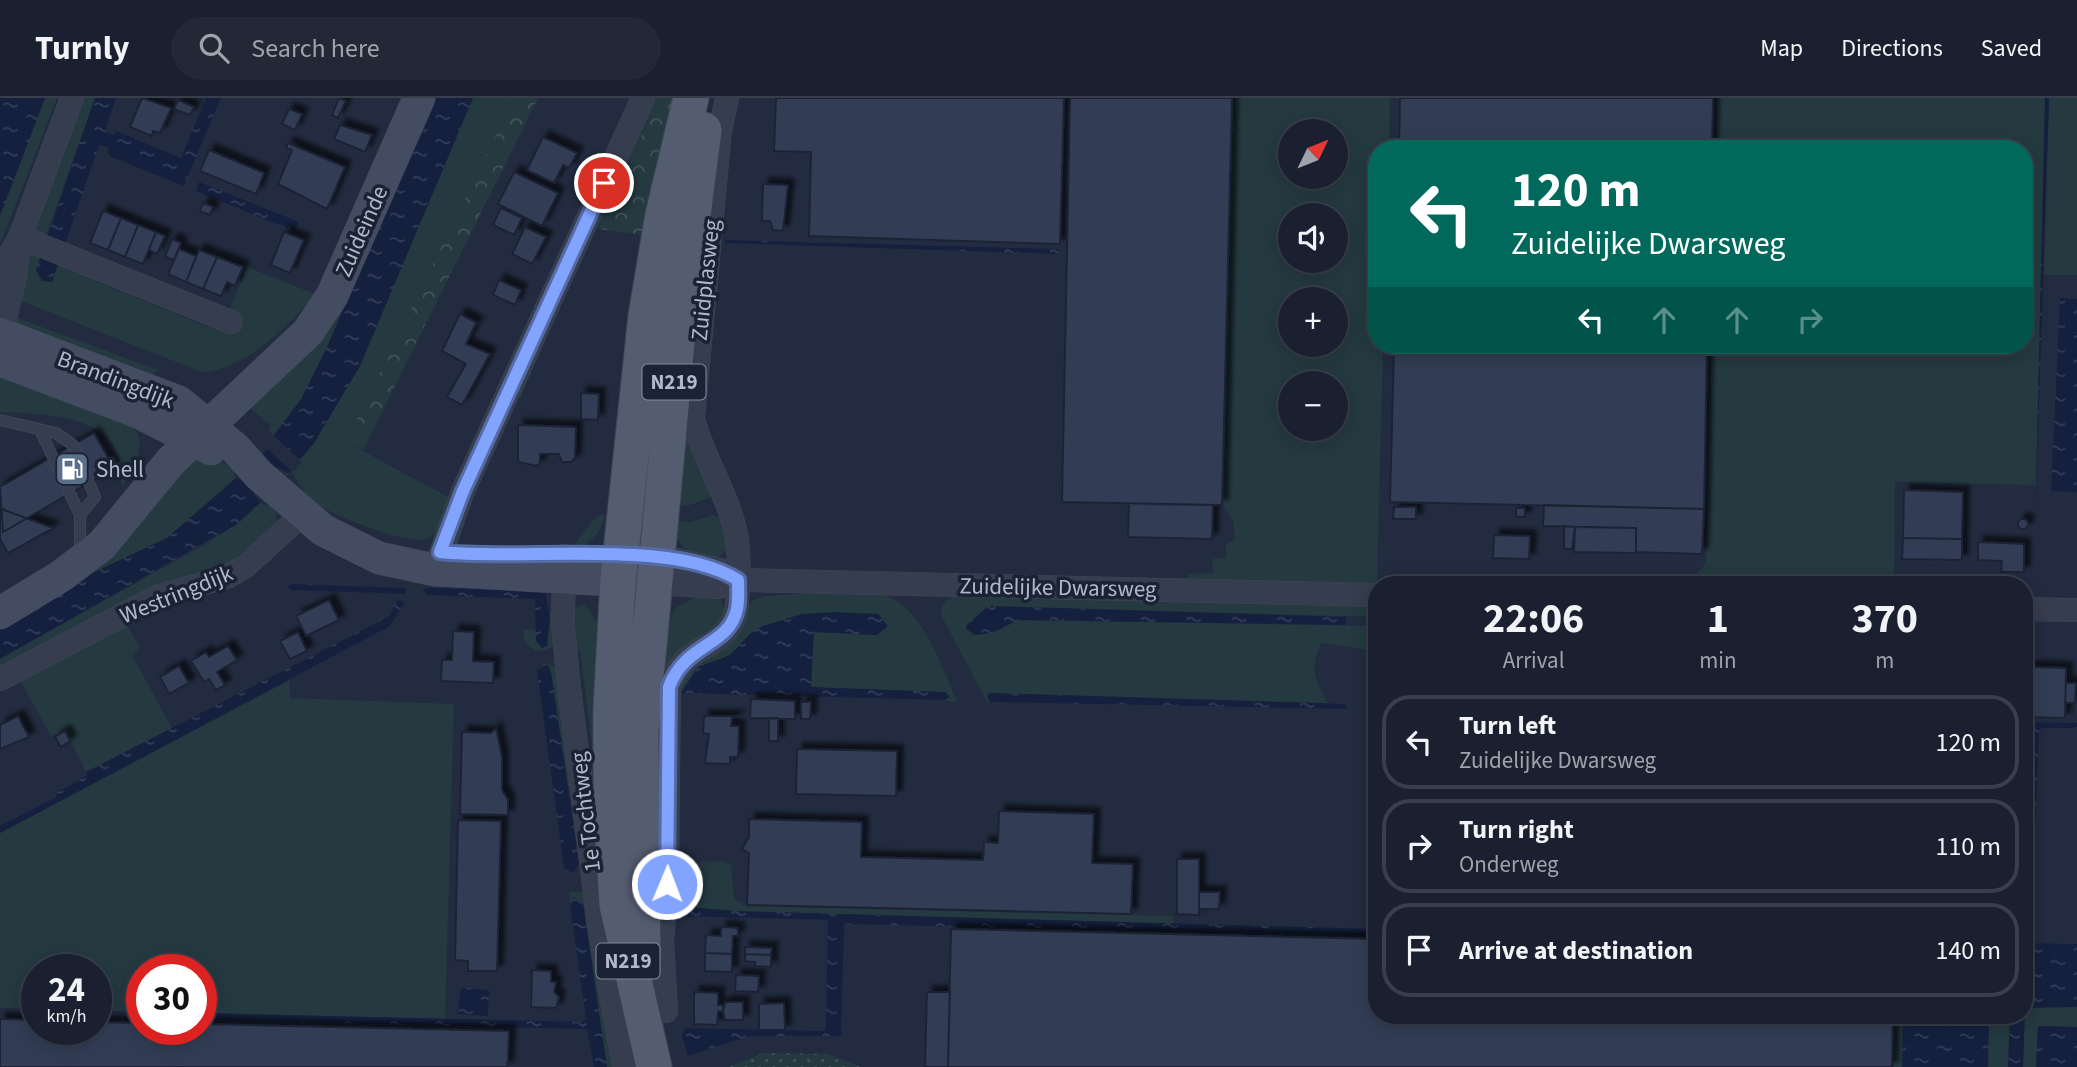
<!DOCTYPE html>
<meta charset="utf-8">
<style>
:root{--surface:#1a202f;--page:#232837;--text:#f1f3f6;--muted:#9fa3aa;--line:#383e4b}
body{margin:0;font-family:"Source Sans 3",sans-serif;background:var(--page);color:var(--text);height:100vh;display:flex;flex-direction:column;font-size:26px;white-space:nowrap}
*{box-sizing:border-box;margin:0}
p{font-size:23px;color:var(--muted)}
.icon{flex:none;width:38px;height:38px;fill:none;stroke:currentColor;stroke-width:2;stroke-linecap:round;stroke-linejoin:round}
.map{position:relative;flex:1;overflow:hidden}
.details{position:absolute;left:1368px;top:478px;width:665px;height:448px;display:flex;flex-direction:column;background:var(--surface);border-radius:28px;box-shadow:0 4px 18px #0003,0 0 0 2px var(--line)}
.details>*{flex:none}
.guide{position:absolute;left:1368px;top:42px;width:665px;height:214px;border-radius:28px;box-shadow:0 4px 18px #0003,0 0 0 2px var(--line);background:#00695c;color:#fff;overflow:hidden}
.needle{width:46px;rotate:47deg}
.controls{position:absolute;left:1278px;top:21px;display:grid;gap:14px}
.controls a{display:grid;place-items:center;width:70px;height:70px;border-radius:50%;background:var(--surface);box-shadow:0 4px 18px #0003,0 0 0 2px var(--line);font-size:35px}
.speed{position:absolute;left:21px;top:856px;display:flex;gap:14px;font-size:35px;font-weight:700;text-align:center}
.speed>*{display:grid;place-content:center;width:91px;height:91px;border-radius:50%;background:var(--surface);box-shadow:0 4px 18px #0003,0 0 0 2px var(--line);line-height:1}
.speed small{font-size:18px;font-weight:400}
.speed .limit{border:10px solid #d22;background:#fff;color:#111}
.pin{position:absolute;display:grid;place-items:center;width:60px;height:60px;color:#fff;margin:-30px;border:4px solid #fff;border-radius:50%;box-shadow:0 2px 7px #0007}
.me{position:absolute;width:77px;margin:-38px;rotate:1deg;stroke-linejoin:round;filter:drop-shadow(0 0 5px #0008)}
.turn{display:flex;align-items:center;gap:24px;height:147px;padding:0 28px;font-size:32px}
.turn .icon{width:91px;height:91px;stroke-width:2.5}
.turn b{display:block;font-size:49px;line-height:60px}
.lanes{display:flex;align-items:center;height:66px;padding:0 28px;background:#0003;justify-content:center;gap:35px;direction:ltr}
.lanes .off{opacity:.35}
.eta{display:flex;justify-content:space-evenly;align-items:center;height:119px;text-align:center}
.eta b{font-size:42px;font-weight:700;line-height:49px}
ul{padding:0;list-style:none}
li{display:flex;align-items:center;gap:21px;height:94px;margin:0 14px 10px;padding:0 14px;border:4px solid var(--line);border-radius:28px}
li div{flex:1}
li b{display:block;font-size:26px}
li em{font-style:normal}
header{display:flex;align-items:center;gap:42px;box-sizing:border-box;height:98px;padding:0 35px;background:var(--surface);border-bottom:2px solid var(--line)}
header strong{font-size:33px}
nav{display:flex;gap:38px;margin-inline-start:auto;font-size:24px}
.search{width:490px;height:63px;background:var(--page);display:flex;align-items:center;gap:18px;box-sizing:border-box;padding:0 24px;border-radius:38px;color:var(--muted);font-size:26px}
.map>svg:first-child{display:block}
</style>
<header>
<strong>Turnly</strong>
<div class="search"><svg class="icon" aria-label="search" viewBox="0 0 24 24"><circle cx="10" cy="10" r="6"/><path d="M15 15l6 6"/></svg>Search here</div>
<nav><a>Map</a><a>Directions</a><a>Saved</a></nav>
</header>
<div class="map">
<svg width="2077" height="969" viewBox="0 0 2077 969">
<defs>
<pattern id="forest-crowns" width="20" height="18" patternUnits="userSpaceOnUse" patternTransform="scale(1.75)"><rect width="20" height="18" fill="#243a40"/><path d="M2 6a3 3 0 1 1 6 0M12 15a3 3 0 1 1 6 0" fill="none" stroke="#41545a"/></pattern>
<pattern id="garden-dots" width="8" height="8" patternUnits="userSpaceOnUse" patternTransform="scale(1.75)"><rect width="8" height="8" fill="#243a40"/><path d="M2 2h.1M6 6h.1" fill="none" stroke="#41545a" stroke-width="1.8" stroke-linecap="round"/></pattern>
<pattern id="water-ripples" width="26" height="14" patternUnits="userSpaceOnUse" patternTransform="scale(1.75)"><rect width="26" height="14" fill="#14203e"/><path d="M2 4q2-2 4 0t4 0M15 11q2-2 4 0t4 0" fill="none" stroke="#343e59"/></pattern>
<filter id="shadow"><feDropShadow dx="6" dy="-6" stdDeviation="2" flood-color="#0009"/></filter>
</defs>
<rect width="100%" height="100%" fill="#222b3f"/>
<path fill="#243a40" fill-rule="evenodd" d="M45 0H57L0 147V118Z
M78 0H95L44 143 31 132Z
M433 0 327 249 301 301 274 337 268 333 271 328 249 309 311 250Z
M473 0H514L346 344 452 401C446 415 441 435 426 441 409 448 334 417 318 407 306 399 299 385 291 373L314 345 360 268Z
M649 0H659L601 124 596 126 520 300 514 296Z
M1233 0H1390L1389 51H1377V247H1383L1377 490 1190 485 1188 476 1213 475 1212 461 1226 460V447L1235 441 1233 421 1223 408ZM1290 33H1335V79H1290ZM1290 117H1335V163H1290ZM1290 201H1335V247H1290ZM1290 285H1335V331H1290Z
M1717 0H2045L2036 387 1895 384 1894 486H1688L1706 465 1711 247H2025V51H1716Z
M2049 0H2077V177H2044Z
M26 154 40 155 52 184 59 163 67 165 66 171 208 229 229 213 247 169 315 196C290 228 244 272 202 274L16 201Z
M15 219 158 272 146 281 17 230Z
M0 277 134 330C149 349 131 371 122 390 120 379 123 369 118 357 103 315 37 316 0 314Z
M687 319 714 398 687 408 674 407Z
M210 359 237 371 234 377 236 380 167 440 88 477 183 361Z
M261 404 266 408 275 405 277 423 271 437 241 464 129 503 0 567V561L204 447 237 426Z
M605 416C602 435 588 450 569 453L597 418Z
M713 417 722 421 729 449 716 462C692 456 675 451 673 423L690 424Z
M814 495C834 495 855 493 874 495 922 501 940 567 958 604L811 589 812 537 815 534 877 537 887 528 878 516H802L750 536 730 557 693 576 681 595 676 594 679 579 754 502 766 498Z
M956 497 1377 508V519L989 508 967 531 992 535 1018 522 1377 528V553L1321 545C1310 573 1314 578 1327 605L990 595 987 596 990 604H987L941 517C941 505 946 503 956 497Z
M698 498 721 502 727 519C708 552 670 543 663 590L661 787 655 843 665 941 658 920 651 843 657 783 659 613 663 528 677 509Z
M585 506 599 528 641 969H632L580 552H576L575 510Z
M549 515H554L557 545 547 552 535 553 524 543 523 531 536 532V543L547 548Z
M126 524 140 551 132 557 172 630 86 674 65 631 51 638 18 579Z
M544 565 558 569 571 687 568 688 551 574 548 567 542 568Z
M290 582V600L454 606 445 921 201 915V872H142V914L96 912V872H37V911L0 910V735Z
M724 763 731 767 734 801 746 808 1173 818V826L734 813 687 809 688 777 681 769 677 818 672 819 677 765Z
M580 793 584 795 615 969H607L574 799 570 808 569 795Z
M2077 909V929L2038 928 2036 969H2023L2025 910Z
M1895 917H1903L1902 969H1894Z
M1989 917H2010L2008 969H1988Z"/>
<path fill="url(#forest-crowns)" d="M514 0H538L363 352 346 344Z
M659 0H685L646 137 598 131Z"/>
<path fill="url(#garden-dots)" d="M763 955 827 956 861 969H728Z"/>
<path fill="url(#water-ripples)" d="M0 0H45L0 118Z
M95 0H116L105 33 114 37 116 33 181 60 206 0H221L184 88 107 57 109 50 99 47 52 184 42 183 36 172Z
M433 0H473L360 268 314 345 287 377 277 369 253 396 261 404 237 426 0 561V527L88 477 167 440 236 380 238 382 277 341 274 337 301 301 327 249Z
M2045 0H2049L2035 430Z
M199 84 299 124 294 133 196 93Z
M725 142 1059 151V156L725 145Z
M2060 200 2077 201V394L2051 393Z
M292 486 405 490 407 493 405 496 290 492 288 488Z
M426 490 545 493 550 520 547 548 542 550 536 543 535 501 428 497 423 492Z
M398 502 405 504 390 528 0 735V728L56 699 57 694 87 678 86 674 388 519Z
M988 508 1346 519V527L1018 522 992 535 975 537 966 531 967 527Z
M835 514 878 516 888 528 877 537 814 534 811 589 946 594 949 599 945 602 681 595 698 569 730 557 750 536 763 528 802 516Z
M548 567 551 574 579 766 574 775 564 770 537 572Z
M990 595 1346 606 1347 611 990 604 987 599Z
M2025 624 2077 625V630H2043L2039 632 2032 825 2026 828Z
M680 769 688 777V809L734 813 1377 831V838L844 826 841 938H749L688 958 682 938 685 930 822 933 826 930 828 822 677 818Z
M574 799 583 804 607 969H594L587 931 201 922V915L582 924 586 921 570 808Z
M2025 845 2077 846V909L2025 910 2023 969H2008L2010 917H2025Z
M461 890 489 892 488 918 457 916Z
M1903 917H1989L1988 969H1902Z
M2038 928 2077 929V969H2036Z"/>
<path fill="#222b3f" d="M271 335 302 364 293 374 265 349 272 341Z"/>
<path fill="#333e55" stroke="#1d2436" stroke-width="2" filter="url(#shadow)" d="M142 0 171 10 160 35 153 33 152 38 130 29Z
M339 0 346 3 338 20 332 17Z
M776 0H1064L1060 146 809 138 811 54 774 53Z
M1070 0H1232L1222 407 1062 404Z
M1400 0H1713L1712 51H1399Z
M178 2 194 9 190 17 174 11Z
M289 11 302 16 295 32 282 26Z
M340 27 372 37 365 54 334 41Z
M543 39 577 55 569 70 563 67 554 85 527 72Z
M288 45 345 69 327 111 278 86 292 52 286 50Z
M209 52 264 75 256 96 200 73Z
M514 74 558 95 542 128 498 106Z
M763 86 788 87 783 133 773 132 770 123H762Z
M203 105 213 109 210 117 200 113Z
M501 110 522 120 514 137 493 127Z
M103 113 121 120 108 152 90 145Z
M121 120 138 127 125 159 108 152Z
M138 127 156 134 143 166 125 159Z
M525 129 546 139 532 166 512 156Z
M156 134 165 138 157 156 149 152Z
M284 134 304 142 290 175 271 167Z
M172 141 181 145 174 162 165 159Z
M179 151 196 158 186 184 168 176Z
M199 152 217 159 203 191 186 184Z
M217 159 243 169 235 188 227 184 221 198 203 191Z
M499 182 521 192 515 207 493 197Z
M460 216 479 226 476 225 466 246 490 256 462 307 447 299 466 266 442 253Z
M1394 247H1707L1704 411 1390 404Z
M581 295 599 296 598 322 581 321Z
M518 327 576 329 575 360 571 364H562L559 356H540V365L537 368 518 364Z
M94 335 114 370 3 434 0 389Z
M1904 392 1963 394 1962 441 1903 440Z
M1129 406 1213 407 1212 441 1128 439Z
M1544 407 1704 411 1702 456 1636 454V430L1543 428Z
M1394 409H1416V421H1393Z
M1516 410H1525V419H1516Z
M4 411V412L53 430 8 455 0 441V413Z
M2018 426a5 5 0 1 1 10 0a5 5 0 1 1-10 0Z
M1564 428 1575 429 1572 451H1564Z
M1575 429 1636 430V455L1574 454Z
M1494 437 1530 438 1529 461 1493 460Z
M1903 440 1962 441V462L1902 461Z
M1978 444 2024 446V474H2001L2002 463 1978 462Z
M329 502 339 522 306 538 296 518Z
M453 533 474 534 473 563 494 564 493 585 441 583 442 562H452Z
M298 534 307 553 290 561 280 543Z
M228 548 237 562 217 574 225 587 216 592 209 581 204 584 191 563 206 554 209 559Z
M179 568 189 585 169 596 160 579Z
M2029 569 2066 570 2065 620 2028 619Z
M2066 585H2076L2075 605H2065Z
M751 601 795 603V621L750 620Z
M801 604H811L810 621H801Z
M18 618 29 639 0 651V627Z
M704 618H740L732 620 731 628H739L738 659H730V666L705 665 709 636 703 635Z
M769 620H778V643H769Z
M496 630 502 659V692L508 702V717L460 716 462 634 491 635Z
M65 633 70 643 61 649 55 639Z
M797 651 897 653 896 698 796 696Z
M999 713 1094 716 1092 765 1133 766 1131 816 747 807 749 755 742 751 749 739V721L862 724 861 759 983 762 984 744 998 745Z
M458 722 501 723 497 873H468V863L455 862Z
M1177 761H1199V817L1177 816Z
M1199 794H1220L1219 811H1199Z
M721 829 738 830V838H733L732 856 705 855 706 837 721 838Z
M951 831 1377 841V917H1893L1892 969H948Z
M745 849 772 850 771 857 745 856Z
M705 855 732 856V874L705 873Z
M745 856 771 857V869L755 868V864L745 863Z
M532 872 551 873V884H556L554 894 559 899 556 910 531 909Z
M736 877 759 878 758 894 735 893Z
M694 894 718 895V907H723V914L718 913 717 927 694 926Z
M927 894H950L948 969H925Z
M725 904H743V922H725L723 914Z
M784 905 785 932H759V906Z
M0 921 37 922V931H96V924L142 925V931H201V926L509 933 508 959 507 969H0Z"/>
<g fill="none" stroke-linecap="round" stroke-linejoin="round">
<g stroke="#3f4658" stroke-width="12">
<path id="lane" d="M0 322 56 335 73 347 95 399 80 417V456
M41 334 80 417"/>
</g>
<g stroke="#3f4658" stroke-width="24">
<path id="street" d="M20 139 231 224
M0 174 20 139 72 0
M0 242 15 179 19 149
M564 458 563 526 569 590 599 827 624 969
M659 458 724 473 738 482
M435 472 463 393 643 0
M656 485 719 489 738 482 1377 497
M2025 511 2077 512
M0 581 159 498 227 479 246 468 304 415
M666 913 662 842 667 786 669 589C685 545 713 556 731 526 738 515 737 502 738 489 739 474 739 456 737 441 730 399 703 361 693 320L720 33 727 0"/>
</g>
<g stroke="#3f4658" stroke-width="33">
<path id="secondary" d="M0 236 179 304 235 350 259 377 323 432 379 460 435 472 644 484
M0 262 138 314 211 351
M0 515 61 478 102 447 171 363 308 234 332 198 419 0"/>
</g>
<g stroke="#3f4658" stroke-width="37">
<path id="primary" d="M643 854 641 633 678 234 704 32
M654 969 617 807 611 710V612L618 482 646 218 663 117 691 0"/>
</g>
<use href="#lane" stroke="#363d4f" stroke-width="10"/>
<use href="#street" stroke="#363d4f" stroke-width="23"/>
<use href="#secondary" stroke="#444c62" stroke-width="32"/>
<use href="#primary" stroke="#545c6f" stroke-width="35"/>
</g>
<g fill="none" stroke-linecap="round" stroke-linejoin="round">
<g stroke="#546ba6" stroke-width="18">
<path id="route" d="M604 85 463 393 440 454C523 463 671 440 738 482 738 491 739 502 737 511 729 549 685 545 669 589L667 786"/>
</g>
<use href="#route" stroke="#82a4ff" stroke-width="12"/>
</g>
<defs>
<g id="fuel-square" transform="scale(1.75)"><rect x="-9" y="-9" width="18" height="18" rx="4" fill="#5c6f8a" stroke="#1b2234"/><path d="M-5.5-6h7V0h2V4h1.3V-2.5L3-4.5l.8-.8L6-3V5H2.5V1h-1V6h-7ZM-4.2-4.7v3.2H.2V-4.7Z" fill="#fff"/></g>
</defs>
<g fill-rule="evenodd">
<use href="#fuel-square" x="72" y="371"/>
</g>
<g text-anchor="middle" stroke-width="7" stroke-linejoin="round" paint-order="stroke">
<g fill="#1b2234" stroke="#858b9d" stroke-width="2">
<rect x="642.5" y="266.5" width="63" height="35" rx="5"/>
<rect x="596.5" y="845.5" width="63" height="35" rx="5"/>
</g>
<g font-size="21" font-weight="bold" fill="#b2b8ca">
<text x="674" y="291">N219</text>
<text x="628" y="870">N219</text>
</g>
<g font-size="23" fill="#b2b8ca" stroke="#1b2234">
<text transform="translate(361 133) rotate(-66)" y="8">Zuideinde</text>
<text transform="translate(705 182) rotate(-84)" y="8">Zuidplasweg</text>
<text transform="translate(116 281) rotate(21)" y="8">Brandingdijk</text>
<text transform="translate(1058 489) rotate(1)" y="8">Zuidelijke Dwarsweg</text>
<text transform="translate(176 496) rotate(-22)" y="8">Westringdijk</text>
<text transform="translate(585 714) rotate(-97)" y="8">1e Tochtweg</text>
</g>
<g font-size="23" fill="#b2b8ca" stroke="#1b2234" text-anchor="start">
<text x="96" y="379">Shell</text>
</g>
</g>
</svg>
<div class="controls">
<a><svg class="needle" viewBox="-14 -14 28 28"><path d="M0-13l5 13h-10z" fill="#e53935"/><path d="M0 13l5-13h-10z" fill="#9fa3aa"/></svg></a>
<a><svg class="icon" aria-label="sound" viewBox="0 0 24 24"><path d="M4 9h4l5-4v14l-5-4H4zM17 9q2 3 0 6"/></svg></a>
<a>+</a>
<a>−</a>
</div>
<div class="speed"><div>24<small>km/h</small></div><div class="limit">30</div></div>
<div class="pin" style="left:604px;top:85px;background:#d93025"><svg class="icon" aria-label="arrive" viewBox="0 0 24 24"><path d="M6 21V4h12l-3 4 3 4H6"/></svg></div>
<svg class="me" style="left:667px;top:786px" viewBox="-20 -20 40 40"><circle r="17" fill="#82a4ff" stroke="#fff" stroke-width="3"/><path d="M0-11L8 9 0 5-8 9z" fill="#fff"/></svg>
<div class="guide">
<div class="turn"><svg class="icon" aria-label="left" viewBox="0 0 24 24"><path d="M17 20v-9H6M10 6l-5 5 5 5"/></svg><div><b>120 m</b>Zuidelijke Dwarsweg</div></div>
<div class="lanes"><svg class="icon" aria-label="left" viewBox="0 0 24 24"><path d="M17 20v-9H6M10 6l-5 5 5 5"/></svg><svg class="icon off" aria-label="ahead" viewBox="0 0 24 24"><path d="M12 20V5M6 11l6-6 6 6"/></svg><svg class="icon off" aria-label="ahead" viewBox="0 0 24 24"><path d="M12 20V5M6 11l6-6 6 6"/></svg><svg class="icon off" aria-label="right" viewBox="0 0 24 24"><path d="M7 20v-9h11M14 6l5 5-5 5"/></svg></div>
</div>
<section class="details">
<div class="eta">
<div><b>22:06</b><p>Arrival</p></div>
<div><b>1</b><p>min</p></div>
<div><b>370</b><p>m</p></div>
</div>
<ul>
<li><svg class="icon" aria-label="left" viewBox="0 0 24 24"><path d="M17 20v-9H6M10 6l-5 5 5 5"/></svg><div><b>Turn left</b><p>Zuidelijke Dwarsweg</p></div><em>120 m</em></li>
<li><svg class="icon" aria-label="right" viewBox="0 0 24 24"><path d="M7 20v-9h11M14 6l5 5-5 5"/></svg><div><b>Turn right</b><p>Onderweg</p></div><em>110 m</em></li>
<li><svg class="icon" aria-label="arrive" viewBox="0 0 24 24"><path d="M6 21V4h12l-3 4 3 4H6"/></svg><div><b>Arrive at destination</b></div><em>140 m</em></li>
</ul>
</section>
</div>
